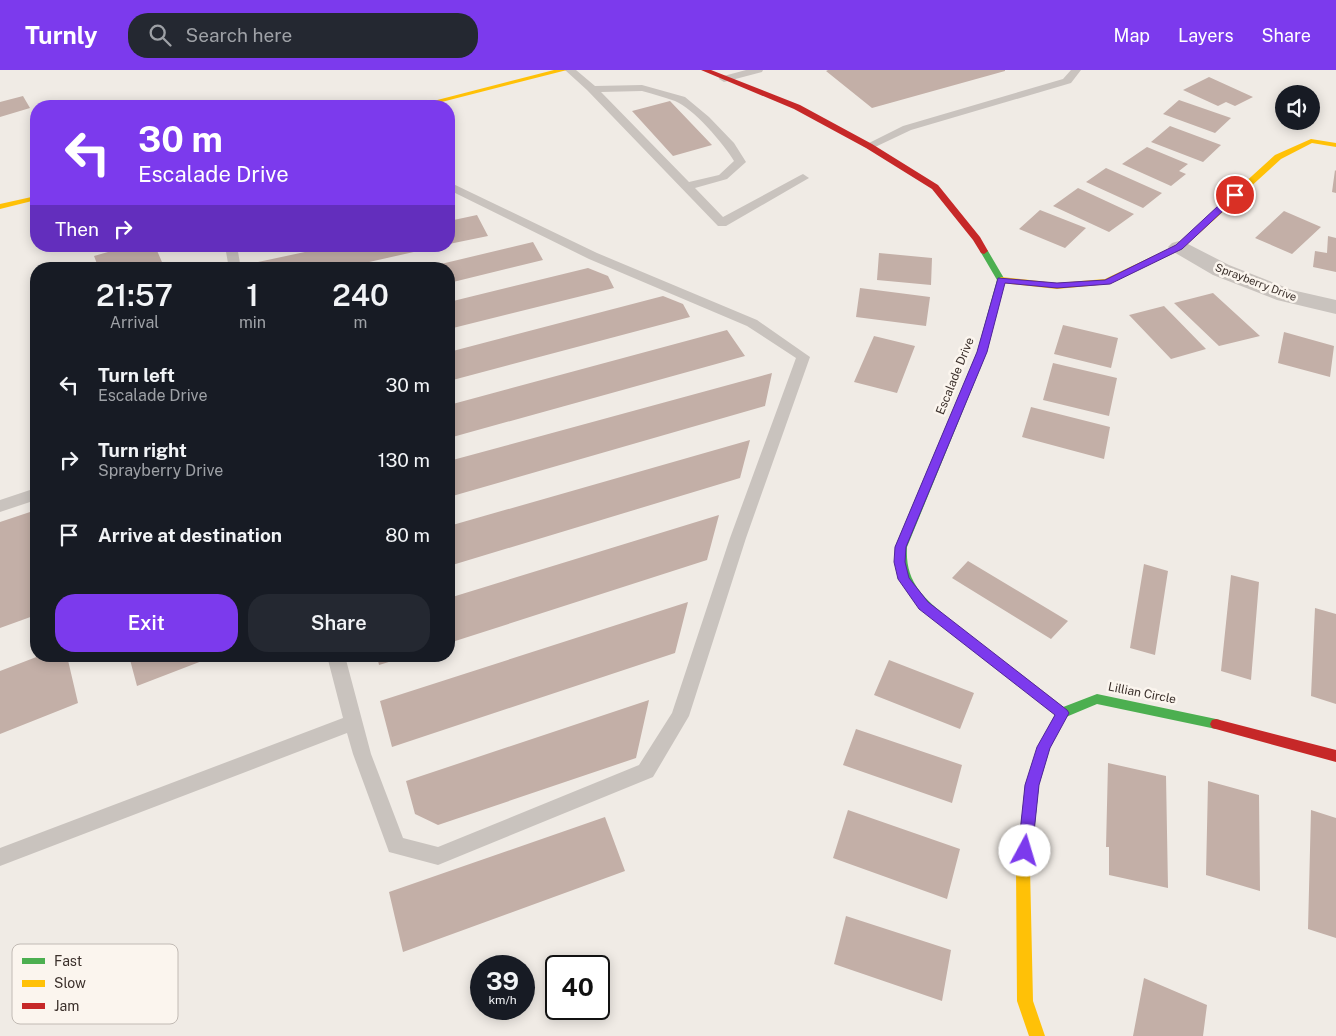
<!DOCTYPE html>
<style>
:root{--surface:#171b24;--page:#242831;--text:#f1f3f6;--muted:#9ea1a6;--accent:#7c3aed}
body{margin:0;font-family:"Public Sans",sans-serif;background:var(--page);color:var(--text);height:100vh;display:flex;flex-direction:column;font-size:19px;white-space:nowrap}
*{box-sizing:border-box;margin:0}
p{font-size:16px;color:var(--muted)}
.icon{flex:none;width:28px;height:28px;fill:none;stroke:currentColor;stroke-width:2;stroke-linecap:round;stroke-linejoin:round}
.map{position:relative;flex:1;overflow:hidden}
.details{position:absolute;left:30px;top:192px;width:425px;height:400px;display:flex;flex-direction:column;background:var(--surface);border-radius:20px;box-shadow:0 2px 12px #0003}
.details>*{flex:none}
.hud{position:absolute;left:30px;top:30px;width:425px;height:152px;border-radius:20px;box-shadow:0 2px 12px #0003;background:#7c3aed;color:#fff;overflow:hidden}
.fabs{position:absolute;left:1275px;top:15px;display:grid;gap:10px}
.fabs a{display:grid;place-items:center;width:45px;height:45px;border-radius:50%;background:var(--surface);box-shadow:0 2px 12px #0003;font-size:25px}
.speed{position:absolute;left:470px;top:885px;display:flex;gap:10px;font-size:25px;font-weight:700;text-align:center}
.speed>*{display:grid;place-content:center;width:65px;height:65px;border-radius:50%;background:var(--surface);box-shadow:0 2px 12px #0003;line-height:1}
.speed small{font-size:12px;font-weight:400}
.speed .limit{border:2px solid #111;border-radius:8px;background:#fff;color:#111}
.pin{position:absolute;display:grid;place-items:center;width:42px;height:42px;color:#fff;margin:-21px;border:2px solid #fff;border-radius:50%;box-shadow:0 1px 5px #0007}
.me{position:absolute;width:55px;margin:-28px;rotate:6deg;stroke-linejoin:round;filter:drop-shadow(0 0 4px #0008)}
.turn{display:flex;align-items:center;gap:18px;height:105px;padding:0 25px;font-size:22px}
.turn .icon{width:65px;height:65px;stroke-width:2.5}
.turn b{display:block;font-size:35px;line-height:42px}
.then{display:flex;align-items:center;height:48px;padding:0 25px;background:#0003;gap:10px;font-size:19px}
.eta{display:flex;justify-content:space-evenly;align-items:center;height:85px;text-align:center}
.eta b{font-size:30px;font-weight:600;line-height:35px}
.primary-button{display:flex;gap:10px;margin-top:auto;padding:10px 25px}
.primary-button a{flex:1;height:58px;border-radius:20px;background:var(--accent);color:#fff;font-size:20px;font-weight:600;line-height:58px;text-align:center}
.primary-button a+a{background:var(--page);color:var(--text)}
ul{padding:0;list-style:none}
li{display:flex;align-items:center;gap:15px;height:75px;padding:0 25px}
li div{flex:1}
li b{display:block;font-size:19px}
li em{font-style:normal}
header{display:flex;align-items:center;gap:30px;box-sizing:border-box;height:70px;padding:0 25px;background:var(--accent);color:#fff}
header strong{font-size:24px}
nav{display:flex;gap:28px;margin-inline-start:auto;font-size:18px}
.search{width:350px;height:45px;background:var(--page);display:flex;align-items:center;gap:12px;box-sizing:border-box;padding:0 18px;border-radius:20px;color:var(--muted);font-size:19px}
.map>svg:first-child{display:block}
</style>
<header>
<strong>Turnly</strong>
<div class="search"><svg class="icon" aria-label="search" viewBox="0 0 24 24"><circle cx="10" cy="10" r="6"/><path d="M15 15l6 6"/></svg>Search here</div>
<nav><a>Map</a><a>Layers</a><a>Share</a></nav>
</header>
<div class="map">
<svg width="1336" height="966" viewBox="0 0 1336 966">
<rect width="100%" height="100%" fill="#f0ebe5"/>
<path fill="#c3afa7" d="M828 0H1005V1L872 38 826 1Z
M1209 7 1253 27 1235 36 1226 32 1218 36 1183 20Z
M23 26 30 38 0 47V32Z
M1179 30 1231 48 1215 63 1163 44Z
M670 31 712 75 673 86 632 41Z
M1170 56 1221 75 1203 92 1151 72Z
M1147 77 1188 94 1179 101 1186 104 1171 116 1122 94Z
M1106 98 1162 123 1143 138 1086 112Z
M1335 100 1336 101V123L1332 122Z
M1078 118 1134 144 1109 162 1053 136Z
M1040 140 1086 158 1065 178 1019 159Z
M1284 141 1321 157 1292 184 1255 168Z
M477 145 488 166 449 174V151Z
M1328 166 1336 168V202L1313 197 1315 181 1327 183Z
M533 172 543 190 449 213V199H420Z
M129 176H155L165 199H99L94 186Z
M333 176H436V177L338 199H260L258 192Z
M879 183 932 188 931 215 877 210Z
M588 198 608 206 614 218 449 259V232Z
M860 218 930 227 926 256 856 247Z
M1213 223 1260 266 1219 276 1174 233Z
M663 226 683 234 690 247 449 311V282Z
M1164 236 1206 279 1171 289 1129 245Z
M1063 255 1118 268 1111 298 1054 284Z
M727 260 745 286 449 368V335Z
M1284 262 1334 276 1330 307 1278 293Z
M874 266 915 276 897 323 854 312Z
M1053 293 1117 308 1109 346 1043 330Z
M772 303 765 336 449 427V391Z
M1031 337 1110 357 1104 389 1022 367Z
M750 370 740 408 449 496V456Z
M36 440V545L0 558V452Z
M719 445 707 490 449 573V528Z
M968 491 1068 551 1051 569 952 508Z
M1144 494 1168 501 1155 585 1130 578Z
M1231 505 1259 512 1251 610 1221 601Z
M688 532 675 583 392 677 380 631Z
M1315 538 1336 544V634L1311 626Z
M39 586H67L78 633 0 664V601Z
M129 586H215L137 616Z
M377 586H405V587L379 595Z
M889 590 974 623 960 659 874 625Z
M649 630 636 688 438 755 415 744 406 711Z
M856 659 962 695 952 733 843 695Z
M1108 693 1166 706 1168 818 1109 805V777H1106Z
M1208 711 1259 725 1260 821 1206 805Z
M848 740 960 779 947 829 833 788Z
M1311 740 1336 748V868L1308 859Z
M605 747 625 801 403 882 389 822Z
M846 846 951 880 942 931 834 894Z
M1144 908 1207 935 1203 966H1133Z"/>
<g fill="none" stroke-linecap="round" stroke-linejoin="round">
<path fill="#c9c3be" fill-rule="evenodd" d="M565 0H576L595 16 642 15 685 27 709 47 734 73 746 92 727 109 695 118 723 147 799 106 803 104 809 108 726 156H718L587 20ZM642 21C653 24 664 27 675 31 693 38 724 74 734 91L719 105 689 112 601 22Z
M746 0H763L762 2 724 12 719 9 720 7Z
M1071 0H1081L1071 13 911 60 873 78 869 79 863 76 903 56 1063 9Z
M449 112 597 183 757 250 810 287 746 468 689 646 653 707 438 795 389 782 353 684 347 663 0 796V778L343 648 327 586H345L371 684 403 768 438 777 639 695 672 643 730 468 796 288 747 256 589 189 449 120Z
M225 176H237L241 199H229Z
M36 418V430L0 442V430Z"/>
<path fill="#c9c3be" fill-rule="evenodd" d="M1179 171 1186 173 1229 195 1292 220 1336 230V244L1277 230 1213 205 1172 181 1168 177 1172 173Z"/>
<path fill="#4caf50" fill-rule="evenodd" d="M984 178 988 181 1005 210 987 282 907 477C905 512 923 527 948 548L950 551 948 554 944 556C937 553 931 547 925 542 905 524 894 504 895 477L977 282 997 210 980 181Z
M1097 624 1216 649 1220 650 1222 654 1220 658 1216 659 1097 634 1066 647 1050 678 1039 715 1035 754 1033 758 1028 760 1023 758 1021 754 1025 715 1038 677 1058 639Z"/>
<path fill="#ffc107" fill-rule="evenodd" d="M554 0H567L426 36H414Z
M1311 69 1336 73V77L1312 73 1281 89 1182 179 1110 214 1057 219 1001 213 997 210 1001 207 1057 213 1105 209 1176 175 1275 85Z
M36 126V130L0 139V134Z
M944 546 948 548 1066 639 1068 643 1066 647 1062 648 1058 647 940 554 938 551 940 548Z
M1028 748 1033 750 1035 754 1030 798 1033 931 1045 966H1029L1017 931 1016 798 1021 754 1023 750Z"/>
<path fill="#c62828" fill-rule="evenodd" d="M701 0H711L800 35 872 74 938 115 980 167 988 181 984 184 981 183 973 170 932 119 866 78 794 39Z
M1216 649 1336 680V692L1212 658 1210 654 1212 650Z"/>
</g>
<path fill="#7c3aed" stroke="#51269a" d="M1232 123 1240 125 1182 179 1110 214 1057 218 1005 213 987 282 906 477 905 492 909 508 928 532 1067 640 1069 643 1050 678 1039 715 1032 781 1030 786 1025 788 1020 786 1018 781 1025 715 1037 677 1055 645 919 539 898 509 894 492 895 477 977 282 998 208 1057 213 1105 210 1176 175Z"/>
<g text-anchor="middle" stroke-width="5" stroke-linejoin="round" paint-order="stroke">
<g font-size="11" fill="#3b302b" stroke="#fbf5ee">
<text transform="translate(1256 212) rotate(21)" y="4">Sprayberry Drive</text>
</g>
<g font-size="12" fill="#3b302b" stroke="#fbf5ee">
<text transform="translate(955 306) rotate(-68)" y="4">Escalade Drive</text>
<text transform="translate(1142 623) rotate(11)" y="4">Lillian Circle</text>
</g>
</g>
<rect x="12" y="874" width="166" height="80" rx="8" fill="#fbf5ee" stroke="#c1bab4" stroke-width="1"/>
<rect x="22" y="888" width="23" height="6" fill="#4caf50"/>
<rect x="22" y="910" width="23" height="7" fill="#ffc107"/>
<rect x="22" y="933" width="23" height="6" fill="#c62828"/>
<g font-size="14" fill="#3b302b">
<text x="54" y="896">Fast</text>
<text x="54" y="918">Slow</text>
<text x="54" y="941">Jam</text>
</g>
</svg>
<div class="fabs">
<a><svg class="icon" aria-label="sound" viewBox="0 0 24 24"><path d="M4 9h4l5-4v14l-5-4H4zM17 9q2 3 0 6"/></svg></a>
</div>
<div class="speed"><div>39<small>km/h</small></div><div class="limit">40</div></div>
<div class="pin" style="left:1235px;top:125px;background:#d93025"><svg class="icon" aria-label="arrive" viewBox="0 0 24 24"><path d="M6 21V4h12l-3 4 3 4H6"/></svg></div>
<svg class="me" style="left:1025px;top:781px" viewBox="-20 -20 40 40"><circle r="19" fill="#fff"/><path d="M0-13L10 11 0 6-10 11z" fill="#7c3aed"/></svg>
<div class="hud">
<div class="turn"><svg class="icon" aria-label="left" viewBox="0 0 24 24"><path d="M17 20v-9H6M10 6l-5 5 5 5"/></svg><div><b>30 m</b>Escalade Drive</div></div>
<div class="then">Then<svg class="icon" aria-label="right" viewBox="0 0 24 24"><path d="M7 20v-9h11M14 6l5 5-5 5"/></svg></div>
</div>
<section class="details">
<div class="eta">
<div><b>21:57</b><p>Arrival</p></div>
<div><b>1</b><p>min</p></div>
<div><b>240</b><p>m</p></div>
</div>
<ul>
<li><svg class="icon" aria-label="left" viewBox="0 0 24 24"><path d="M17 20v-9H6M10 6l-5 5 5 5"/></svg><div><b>Turn left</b><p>Escalade Drive</p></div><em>30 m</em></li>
<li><svg class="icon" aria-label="right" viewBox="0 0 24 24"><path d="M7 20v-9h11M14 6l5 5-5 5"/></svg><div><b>Turn right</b><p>Sprayberry Drive</p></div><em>130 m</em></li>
<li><svg class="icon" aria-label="arrive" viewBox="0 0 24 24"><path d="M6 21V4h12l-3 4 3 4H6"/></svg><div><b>Arrive at destination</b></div><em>80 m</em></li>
</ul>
<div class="primary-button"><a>Exit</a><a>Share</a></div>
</section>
</div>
